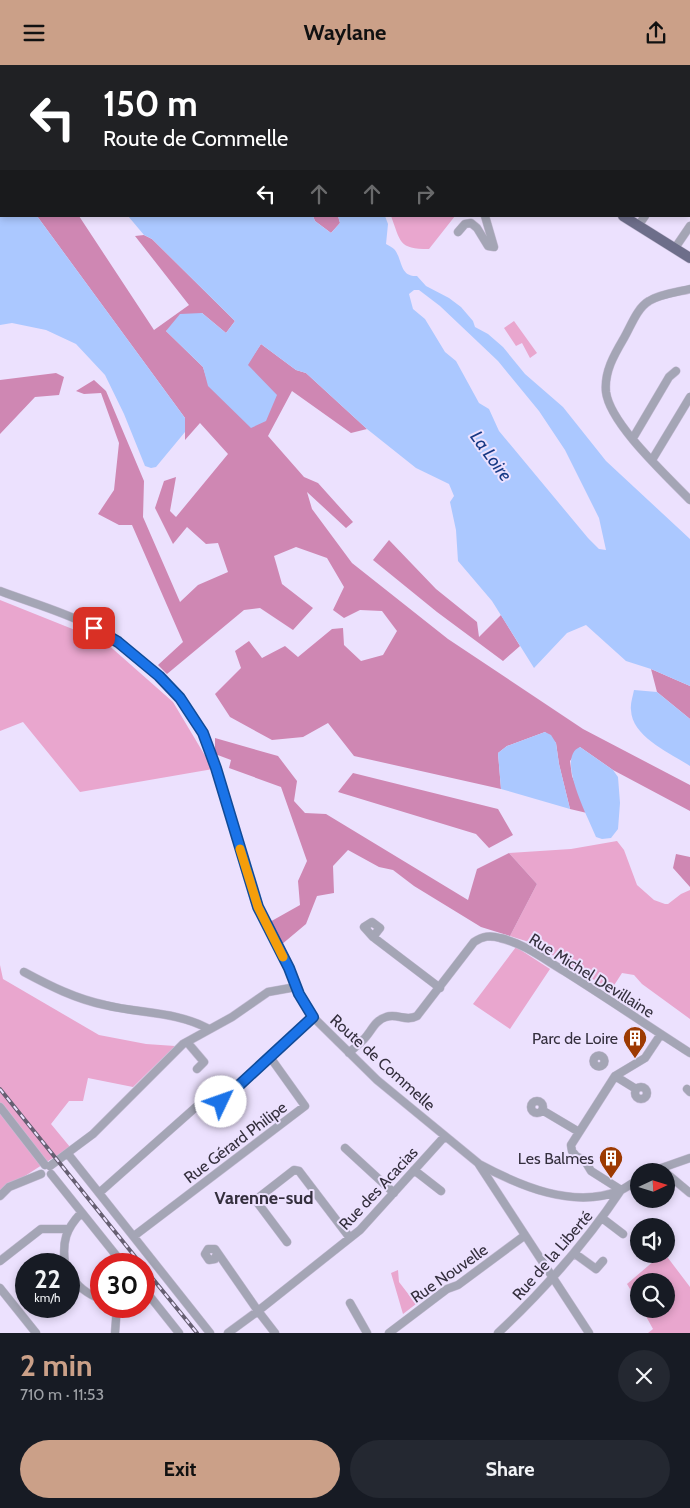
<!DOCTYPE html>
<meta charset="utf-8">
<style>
:root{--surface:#171b24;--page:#242831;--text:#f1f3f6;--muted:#9ea1a6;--accent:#cba088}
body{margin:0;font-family:Cabin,sans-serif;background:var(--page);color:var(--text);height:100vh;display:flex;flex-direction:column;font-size:19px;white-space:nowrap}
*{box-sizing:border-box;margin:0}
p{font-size:16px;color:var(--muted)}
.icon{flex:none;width:28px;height:28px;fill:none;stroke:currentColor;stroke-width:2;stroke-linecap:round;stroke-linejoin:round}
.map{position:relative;height:1268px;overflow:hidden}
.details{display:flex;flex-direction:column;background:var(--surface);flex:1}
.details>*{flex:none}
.top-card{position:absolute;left:0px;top:0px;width:690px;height:152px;box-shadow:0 2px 8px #0003;background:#202124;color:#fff;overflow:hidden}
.needle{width:32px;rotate:86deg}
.controls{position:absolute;left:630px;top:1098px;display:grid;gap:10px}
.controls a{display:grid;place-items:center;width:45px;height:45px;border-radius:50%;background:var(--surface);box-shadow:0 2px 8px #0003;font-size:25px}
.speed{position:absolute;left:15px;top:1188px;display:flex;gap:10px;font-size:25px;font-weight:700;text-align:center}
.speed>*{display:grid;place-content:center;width:65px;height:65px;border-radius:50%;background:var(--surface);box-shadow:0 2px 8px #0003;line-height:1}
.speed small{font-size:12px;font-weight:400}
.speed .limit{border:8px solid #d22;background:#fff;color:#111}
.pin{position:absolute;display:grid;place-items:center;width:42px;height:42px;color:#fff;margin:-21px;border-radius:10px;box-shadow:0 2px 8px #0006}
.me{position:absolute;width:55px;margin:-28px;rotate:48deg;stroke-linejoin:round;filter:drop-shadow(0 0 4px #0008)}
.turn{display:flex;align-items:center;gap:18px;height:105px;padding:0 20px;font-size:22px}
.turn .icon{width:65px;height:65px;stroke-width:2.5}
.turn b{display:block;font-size:35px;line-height:42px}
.lanes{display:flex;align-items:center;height:48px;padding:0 20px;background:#0003;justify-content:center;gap:25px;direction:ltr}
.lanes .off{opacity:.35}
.round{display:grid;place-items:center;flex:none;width:52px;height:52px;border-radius:26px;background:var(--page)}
.summary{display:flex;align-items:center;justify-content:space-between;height:85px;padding:0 20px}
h1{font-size:30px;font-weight:700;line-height:38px;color:var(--accent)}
.action{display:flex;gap:10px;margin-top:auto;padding:10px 20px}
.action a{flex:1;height:58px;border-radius:30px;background:var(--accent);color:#111;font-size:20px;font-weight:700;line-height:58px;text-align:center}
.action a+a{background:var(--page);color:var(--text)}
header{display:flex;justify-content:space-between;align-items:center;height:65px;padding:0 20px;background:var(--accent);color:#111;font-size:22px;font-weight:700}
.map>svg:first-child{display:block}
</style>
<header><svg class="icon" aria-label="menu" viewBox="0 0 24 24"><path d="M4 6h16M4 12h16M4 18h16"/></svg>Waylane<svg class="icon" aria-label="share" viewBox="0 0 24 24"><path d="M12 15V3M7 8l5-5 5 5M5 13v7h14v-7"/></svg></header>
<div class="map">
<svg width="690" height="1268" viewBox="0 0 690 1268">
<rect width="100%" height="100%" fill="#ece1fe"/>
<path fill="#e9a6ce" d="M391 151H455L429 184C398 184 401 177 391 151Z
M514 256 537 288 530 293 522 278 516 281 504 263Z
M0 535 105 577 173 637 213 704 80 727 23 657 0 666Z
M617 776 624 785 637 820 654 835 665 839H668L681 829 690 825V954L642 919 634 910 622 908 611 925 532 878 510 871 537 819 509 788 571 784Z
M516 882 550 904 510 964 473 939Z
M0 900 3 914 99 970 146 979 175 981 133 1022 88 1013 83 1036H69L51 1059 70 1082 0 1127Z
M662 1189H665L690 1222V1268H648L653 1264 642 1244H666V1216H639V1239L627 1219Z
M398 1205 399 1217 416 1239 403 1249 391 1208Z"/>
<path fill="#cf87b3" d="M37 151H79L154 265 189 240 135 171 144 170 152 174 235 256 226 268 202 248 166 266 203 302 209 321 247 300 261 279 296 305 306 308 367 364 351 368 292 326 268 371 304 412 318 418 353 457 346 463 307 427 312 444 352 498 448 574 583 664 690 720V746L613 705 580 682 570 696 572 711 587 748 570 744 559 699 556 678 545 667 507 681 498 688 501 724 354 691 328 658 303 672 272 675 230 652 215 629 241 603 235 586 249 576 262 593 285 581 298 592 332 564 343 563 344 580 361 596 383 590 397 566 382 546 360 545 344 553 333 545 344 522 327 493 296 482 274 491 282 519 313 543 293 565 260 543 244 545 167 609 158 600 183 577 132 460H119L98 449 114 425 119 378 101 328 84 329 76 326 94 315 106 326 144 416 143 452 180 537 198 520 228 507 218 478 206 479 187 462 173 479 155 443 164 416 176 412 170 446 176 452 228 389 200 358 185 375V353Z
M313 151H338L340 158 331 168 315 156Z
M56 308 64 312 59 330 35 332 0 369V315Z
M389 475 436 524 477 557 479 572 501 550 520 581 503 596 437 547 373 495Z
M651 604 690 621V654L657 627Z
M215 673 278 691 297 716 294 736 305 748 326 749 468 835 477 804 509 788 537 819 510 871 481 862 414 821 393 805 379 802 348 785 333 801 334 828 317 831 306 859 281 880 268 858 300 840 298 816 307 796 281 722 229 703 231 695 215 689Z
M353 708 498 744 513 770 489 783 476 769 338 727Z
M676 789 690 792V822L673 803Z"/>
<path fill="#abc8ff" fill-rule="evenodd" d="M0 87 1 151H37L185 353V367L156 402 151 403 145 401 124 349 105 310 76 279 46 265 12 258 0 260Z
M128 151H313L315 156 331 168 340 158 338 151H385L388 159 386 179C389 181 392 182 394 184 403 194 399 212 417 211L426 221 449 233 461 242 473 256 475 262 488 269 503 282 525 309 563 342 606 396 690 474V621L651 604 626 596 586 560 567 568 534 603 492 536 458 496 456 465 450 437 454 431 449 419 416 403 367 364 306 308 296 305 261 279 248 300 277 330 266 356 251 363 208 321 203 302 166 266 180 249 202 248 226 268 235 256 152 174 144 170ZM414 225H419L440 241 498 296 539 346 565 385 599 453 606 485 599 484 588 473 499 366 489 344 479 338 456 296 445 287 425 254 413 244 409 229Z
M634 625 657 627 690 654V701C670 688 632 672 631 645 630 639 633 631 634 625Z
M545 667 551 670 556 678 559 699 570 744 501 724 498 688 507 681Z
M580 682 613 705 618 712 620 738 618 764 611 773 602 774 596 772C589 754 555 692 580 682Z"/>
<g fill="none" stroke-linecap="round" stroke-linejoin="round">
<g stroke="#c7bdd7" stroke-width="9">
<path id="minor" d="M554 1 555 0
M641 1 642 0
M689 95 690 93
M638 161 645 151
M458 167 465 159 471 158 477 163 488 181 494 182 485 151
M675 183 690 161
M690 224C678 227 660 229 649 236 637 243 631 261 624 273 614 290 604 307 606 327 610 359 667 411 690 435
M633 373 669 312 676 306
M652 395 690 332
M0 526C29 537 61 546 89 560 108 569 124 581 139 594 170 619 194 646 209 683L258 842 289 903 299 929 308 944 313 952 377 1015 478 1098 589 1268
M373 872 364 862 372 857 380 863 373 872 440 923
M24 907C50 921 76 934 105 940 141 949 176 946 209 964
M187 977 204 997 197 1004
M349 988C354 983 359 979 364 974 371 967 375 955 386 952 397 948 406 957 417 951L474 877C483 871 490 870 500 873 523 878 544 894 564 906 607 933 648 961 690 988
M593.5 996a5.5 5.5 0 1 1 11 0a5.5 5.5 0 1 1-11 0Z
M615 1011 636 1024
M635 1028a6 6 0 1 1 12 0a6 6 0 1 1-12 0Z
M687 1024 690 1027
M531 1042a6 6 0 1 1 12 0a6 6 0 1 1-12 0Z
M0 1042 45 1100
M542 1045 579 1067
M345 1083 394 1128
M68 1089 210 1268
M479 1099C520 1121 573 1144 619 1126 626 1123 632 1118 639 1114
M50 1101 93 1069 183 979 232 952 268 927 296 922
M414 1105 441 1126
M653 1106 690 1093
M666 1108 690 1128
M51 1109 123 1199
M621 1125 591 1106 585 1096 576 1091 572 1086 571 1080 615 1011 645 993 661 969
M99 1128 196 1042 221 1037 313 952
M0 1131 9 1122 41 1109
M602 1153 623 1169
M134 1171 305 1041 270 992
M287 1177 257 1137 258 1133 294 1105 299 1106 350 1173
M217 1188 215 1194 209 1195 205 1189 208 1184H215L258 1246 360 1165 445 1071
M574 1188 596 1204 603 1196
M0 1196 41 1164H68
M65 1199C62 1176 66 1164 81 1148
M69 1208C77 1221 86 1229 101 1234
M0 1223 36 1268
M144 1224 179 1268
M350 1238 367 1268
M115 1268 117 1241
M228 1268 258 1246 275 1268
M389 1268 447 1224 458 1220 524 1171
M498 1268C545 1224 585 1179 621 1125"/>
</g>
<g stroke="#c7bdd7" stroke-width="11">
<path id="major" d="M423 0V1
M623 151 690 193"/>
</g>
<use href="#minor" stroke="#a4a5b5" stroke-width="8"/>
<use href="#major" stroke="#6d6e8a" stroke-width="10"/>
<g stroke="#665f72" stroke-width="4">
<path id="rail" d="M0 1024 141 1199
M144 1203 197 1268"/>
</g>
<use href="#rail" stroke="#ece1fe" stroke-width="2" stroke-dasharray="5.5" stroke-linecap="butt"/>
</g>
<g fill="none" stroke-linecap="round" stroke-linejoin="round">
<g stroke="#114b97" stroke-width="12">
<path id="route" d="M94 563 118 577 159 611 180 633 203 668 216 703 258 842 289 903 299 929 313 952 221 1037"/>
</g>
<use href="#route" stroke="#1a73e8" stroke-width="9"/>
<path stroke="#f59e0b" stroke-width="9" d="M240 784 258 842 283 892"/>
</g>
<defs>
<g id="building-pin" transform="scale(1.25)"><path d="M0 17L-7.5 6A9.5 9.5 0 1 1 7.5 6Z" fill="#9d3a02" stroke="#ece1fe"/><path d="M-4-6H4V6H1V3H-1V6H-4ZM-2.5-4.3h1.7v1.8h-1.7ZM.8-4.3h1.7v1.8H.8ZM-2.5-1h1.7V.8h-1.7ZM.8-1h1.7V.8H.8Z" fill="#fff"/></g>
</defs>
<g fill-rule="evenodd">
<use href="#building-pin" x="635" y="973"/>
<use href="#building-pin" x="611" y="1093"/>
</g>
<g text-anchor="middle" stroke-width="4" stroke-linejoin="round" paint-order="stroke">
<g font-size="16" fill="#342f3d" stroke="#ece1fe">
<text transform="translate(592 910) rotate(32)" y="6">Rue Michel Devillaine</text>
<text transform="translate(383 997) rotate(42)" y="6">Route de Commelle</text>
<text transform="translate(235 1077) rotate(-37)" y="6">Rue Gérard Philipe</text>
<text transform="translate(378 1123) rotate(-47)" y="6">Rue des Acacias</text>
<text transform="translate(552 1190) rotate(-49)" y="6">Rue de la Liberté</text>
<text transform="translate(449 1208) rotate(-35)" y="6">Rue Nouvelle</text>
</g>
<g font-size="16" fill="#342f3d" stroke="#ece1fe" text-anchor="end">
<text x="618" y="979">Parc de Loire</text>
<text x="594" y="1099">Les Balmes</text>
</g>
<g font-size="18" font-style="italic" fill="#163884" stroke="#ece1fe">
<text transform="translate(491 391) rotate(54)" y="6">La Loire</text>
</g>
<g font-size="18" font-weight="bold" fill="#342f3d" stroke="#ece1fe">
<text x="264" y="1139">Varenne-sud</text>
</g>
</g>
</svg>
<div class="controls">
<a><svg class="needle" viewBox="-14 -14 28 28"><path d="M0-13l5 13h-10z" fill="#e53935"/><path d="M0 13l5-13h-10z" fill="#9ea1a6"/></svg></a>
<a><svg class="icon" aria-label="sound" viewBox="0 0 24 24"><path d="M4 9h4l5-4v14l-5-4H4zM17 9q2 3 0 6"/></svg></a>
<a><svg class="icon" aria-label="search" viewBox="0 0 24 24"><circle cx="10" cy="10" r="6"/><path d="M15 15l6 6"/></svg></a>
</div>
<div class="speed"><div>22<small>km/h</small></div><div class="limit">30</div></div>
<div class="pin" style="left:94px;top:563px;background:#d93025"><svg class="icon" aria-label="arrive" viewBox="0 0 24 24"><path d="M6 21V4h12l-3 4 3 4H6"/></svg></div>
<svg class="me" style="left:221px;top:1037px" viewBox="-20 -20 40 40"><circle r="19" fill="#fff"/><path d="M0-13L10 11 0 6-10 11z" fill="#1a73e8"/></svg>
<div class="top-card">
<div class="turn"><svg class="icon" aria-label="left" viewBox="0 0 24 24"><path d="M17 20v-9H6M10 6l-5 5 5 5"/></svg><div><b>150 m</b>Route de Commelle</div></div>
<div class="lanes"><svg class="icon" aria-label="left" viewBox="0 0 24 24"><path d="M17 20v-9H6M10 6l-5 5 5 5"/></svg><svg class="icon off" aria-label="ahead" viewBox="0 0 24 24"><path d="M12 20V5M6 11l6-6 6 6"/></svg><svg class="icon off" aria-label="ahead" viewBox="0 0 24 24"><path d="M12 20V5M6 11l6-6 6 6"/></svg><svg class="icon off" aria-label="right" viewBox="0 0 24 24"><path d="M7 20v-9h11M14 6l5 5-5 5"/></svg></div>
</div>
</div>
<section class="details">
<div class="summary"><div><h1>2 min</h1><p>710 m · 11:53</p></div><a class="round"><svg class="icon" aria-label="close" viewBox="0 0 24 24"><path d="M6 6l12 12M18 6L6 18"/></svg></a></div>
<div class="action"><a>Exit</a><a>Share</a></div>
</section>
